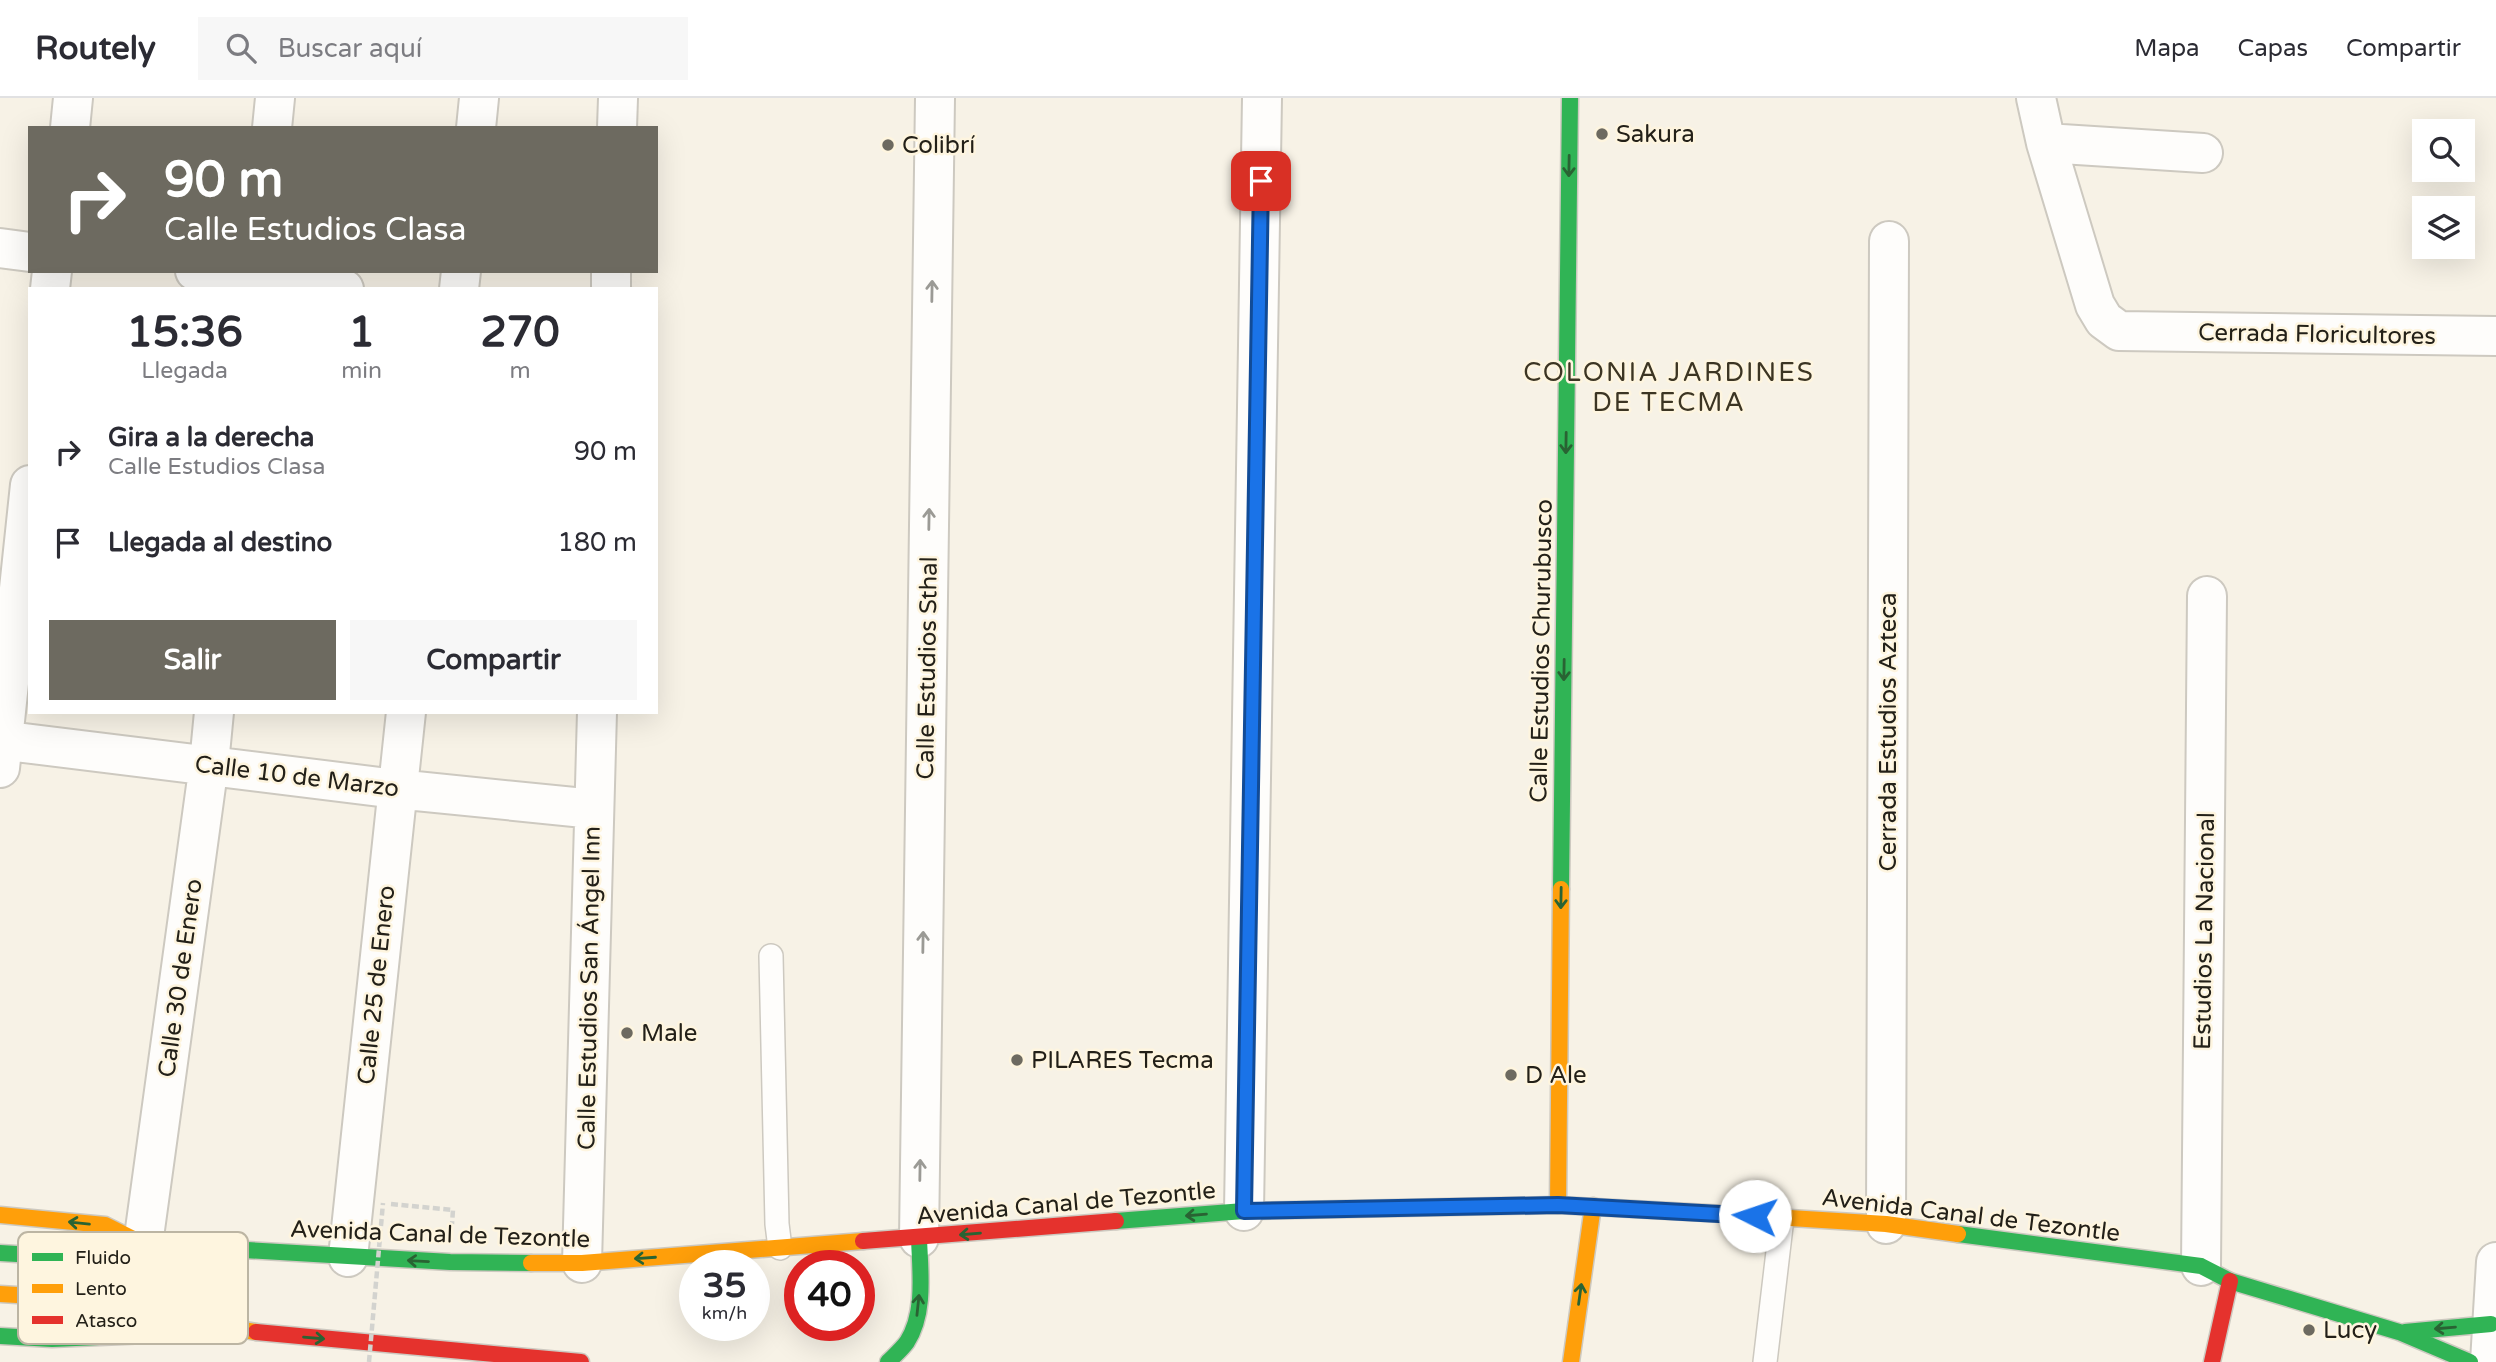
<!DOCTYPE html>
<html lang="es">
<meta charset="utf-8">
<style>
:root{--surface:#fff;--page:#f7f7f7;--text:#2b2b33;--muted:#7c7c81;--line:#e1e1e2;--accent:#6d6a60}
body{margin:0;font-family:"Varela Round",sans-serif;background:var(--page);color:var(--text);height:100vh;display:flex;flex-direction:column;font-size:26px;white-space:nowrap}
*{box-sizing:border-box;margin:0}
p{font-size:23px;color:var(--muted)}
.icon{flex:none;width:38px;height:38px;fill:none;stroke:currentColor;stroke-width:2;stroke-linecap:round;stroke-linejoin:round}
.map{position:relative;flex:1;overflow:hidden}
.side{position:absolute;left:28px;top:189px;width:630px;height:427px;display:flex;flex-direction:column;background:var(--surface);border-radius:0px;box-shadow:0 7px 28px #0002}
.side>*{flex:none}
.top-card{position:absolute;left:28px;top:28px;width:630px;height:147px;border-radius:0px;box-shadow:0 7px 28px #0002;background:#6d6a60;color:#fff;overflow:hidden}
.fabs{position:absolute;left:2412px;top:21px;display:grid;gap:14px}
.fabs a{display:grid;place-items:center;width:63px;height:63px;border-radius:0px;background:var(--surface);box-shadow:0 7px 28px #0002;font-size:35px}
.speed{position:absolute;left:679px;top:1152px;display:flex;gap:14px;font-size:35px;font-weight:700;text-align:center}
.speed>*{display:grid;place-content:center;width:91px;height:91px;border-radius:50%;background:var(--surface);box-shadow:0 7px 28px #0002;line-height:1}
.speed small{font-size:18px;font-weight:400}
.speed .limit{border:10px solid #d22;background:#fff;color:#111}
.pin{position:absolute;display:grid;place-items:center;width:60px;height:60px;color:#fff;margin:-30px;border-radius:14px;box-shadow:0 4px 10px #0006}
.me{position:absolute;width:77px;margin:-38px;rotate:274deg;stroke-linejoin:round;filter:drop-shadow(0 0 5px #0008)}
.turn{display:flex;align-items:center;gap:24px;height:147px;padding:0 21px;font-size:32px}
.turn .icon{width:91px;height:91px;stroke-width:2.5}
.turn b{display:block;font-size:49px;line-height:60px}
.eta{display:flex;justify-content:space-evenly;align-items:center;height:119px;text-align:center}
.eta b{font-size:42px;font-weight:700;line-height:49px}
.primary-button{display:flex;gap:14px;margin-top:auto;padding:14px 21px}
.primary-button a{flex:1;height:80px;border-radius:0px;background:var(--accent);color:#fff;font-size:28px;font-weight:700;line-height:80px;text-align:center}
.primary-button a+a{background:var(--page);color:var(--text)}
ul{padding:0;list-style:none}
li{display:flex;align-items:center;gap:21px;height:91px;padding:0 21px}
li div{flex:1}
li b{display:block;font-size:26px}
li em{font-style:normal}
header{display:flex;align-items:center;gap:42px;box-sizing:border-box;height:98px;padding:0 35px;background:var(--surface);border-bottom:2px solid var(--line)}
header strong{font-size:33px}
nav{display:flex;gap:38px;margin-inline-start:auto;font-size:24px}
.search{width:490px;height:63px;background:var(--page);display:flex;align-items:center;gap:18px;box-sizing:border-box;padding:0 24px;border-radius:0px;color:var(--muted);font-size:26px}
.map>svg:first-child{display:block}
</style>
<header>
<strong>Routely</strong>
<div class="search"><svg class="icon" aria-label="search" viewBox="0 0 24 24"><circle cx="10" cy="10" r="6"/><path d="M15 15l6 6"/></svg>Buscar aquí</div>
<nav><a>Mapa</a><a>Capas</a><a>Compartir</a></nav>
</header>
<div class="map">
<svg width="2496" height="1264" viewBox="0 0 2496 1264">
<rect width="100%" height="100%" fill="#f7f2e6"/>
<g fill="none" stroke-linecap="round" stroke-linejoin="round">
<g stroke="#cdc9c0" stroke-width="26">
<path id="lane" d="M771 858 777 1126 780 1150
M1765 1264 1782 1120"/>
</g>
<g stroke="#cdc9c0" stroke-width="42">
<path id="street" d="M2036 0 2046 45 2095 207 2104 222 2119 233 2496 238
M70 30 73 0
M272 30 275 0
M476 30 479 0
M617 30 618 0
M2046 45 2203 55
M0 150 30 154
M195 173 344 191
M50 191 52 173
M459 191 461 173
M611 191V173
M0 642 396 691 594 711
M0 670 30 387
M1244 1113 1262 0
M1886 1126 1889 143
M919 1140 935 0
M143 1146 209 666 214 614
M348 1159 406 614
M582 1165 597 614
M2201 1168 2207 498
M2490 1264 2496 1164"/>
</g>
<g stroke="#cdc9c0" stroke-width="19">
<path id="fast" d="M1561 791 1570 0
M1116 1123 1244 1113 1558 1107 1744 1117
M1958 1136 2201 1168 2230 1183 2399 1234 2470 1264
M0 1155 100 1161 143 1146 450 1164 531 1165
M2405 1234 2491 1226
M0 1238 52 1241 170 1236
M888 1264C894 1258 902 1251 907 1244 926 1214 920 1173 919 1140"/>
</g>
<g stroke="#cdc9c0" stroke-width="19">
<path id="slow" d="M1558 1107 1561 791
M0 1117 105 1127 143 1146
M1744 1117 1886 1126 1958 1136
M531 1165H582L863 1143
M0 1196 51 1199 256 1234
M1571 1264 1593 1108"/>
</g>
<g stroke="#cdc9c0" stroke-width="19">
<path id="jam" d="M863 1143 1116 1123
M256 1234 581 1264
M2212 1264 2230 1183"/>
</g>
<path stroke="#d3d3cf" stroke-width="4.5" stroke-dasharray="7 3.5" stroke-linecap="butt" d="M391 1106 453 1112 452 1126"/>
<use href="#lane" stroke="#fefdfb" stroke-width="23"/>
<use href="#street" stroke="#fefdfb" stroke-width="38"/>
<use href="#fast" stroke="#30b455" stroke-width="16"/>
<use href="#slow" stroke="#ff9f0a" stroke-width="16"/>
<use href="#jam" stroke="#e5322d" stroke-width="16"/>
<path stroke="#d3d3cf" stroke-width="4.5" stroke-dasharray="7 3.5" stroke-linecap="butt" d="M369 1264 383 1105"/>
</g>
<defs><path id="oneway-shaft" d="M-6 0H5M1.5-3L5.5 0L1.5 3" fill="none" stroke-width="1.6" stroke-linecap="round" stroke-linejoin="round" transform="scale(1.75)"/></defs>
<g stroke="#296333">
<use href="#oneway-shaft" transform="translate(1569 68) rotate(91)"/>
<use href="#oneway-shaft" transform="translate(1566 345) rotate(91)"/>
<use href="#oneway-shaft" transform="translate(1564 572) rotate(91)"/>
<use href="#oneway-shaft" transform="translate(1561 800) rotate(91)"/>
<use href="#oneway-shaft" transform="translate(1196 1117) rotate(175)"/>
<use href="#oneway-shaft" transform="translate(79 1125) rotate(-174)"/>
<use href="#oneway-shaft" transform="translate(970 1136) rotate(175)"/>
<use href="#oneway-shaft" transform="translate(645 1160) rotate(176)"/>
<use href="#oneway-shaft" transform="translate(418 1163) rotate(-177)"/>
<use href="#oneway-shaft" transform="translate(1580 1196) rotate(-82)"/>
<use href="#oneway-shaft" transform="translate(918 1207) rotate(-84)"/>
<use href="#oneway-shaft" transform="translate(2445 1230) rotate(175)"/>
<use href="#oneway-shaft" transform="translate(314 1240) rotate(5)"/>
</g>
<g stroke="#9b9a95">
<use href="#oneway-shaft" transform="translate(932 193) rotate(-89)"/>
<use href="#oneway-shaft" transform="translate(929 421) rotate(-89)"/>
<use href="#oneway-shaft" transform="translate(923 844) rotate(-89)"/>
<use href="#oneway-shaft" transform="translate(920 1072) rotate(-89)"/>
</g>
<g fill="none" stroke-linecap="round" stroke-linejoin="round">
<g stroke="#114b97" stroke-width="18">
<path id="route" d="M1261 83 1244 1113 1558 1107 1755 1118"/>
</g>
<use href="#route" stroke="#1a73e8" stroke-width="12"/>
</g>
<g fill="#6d6a60" stroke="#fef5df" stroke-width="2.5">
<circle cx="1602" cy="36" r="7"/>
<circle cx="888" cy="47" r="7"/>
<circle cx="627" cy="935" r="7"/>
<circle cx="1017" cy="962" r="7"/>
<circle cx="1511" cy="977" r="7"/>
<circle cx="2309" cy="1232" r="7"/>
</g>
<g text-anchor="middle" stroke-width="5" stroke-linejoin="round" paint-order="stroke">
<g font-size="24" fill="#232018" stroke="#fef5df" text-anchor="start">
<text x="1616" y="44">Sakura</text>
<text x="902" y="55">Colibrí</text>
<text x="641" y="943">Male</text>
<text x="1031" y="970">PILARES Tecma</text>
<text x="1525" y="985">D Ale</text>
<text x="2323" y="1240">Lucy</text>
</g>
<g font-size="24" fill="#232018" stroke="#fef5df">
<text transform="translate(2317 236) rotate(1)" y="8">Cerrada Floricultores</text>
<text transform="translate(1541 553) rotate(-89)" y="8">Calle Estudios Churubusco</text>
<text transform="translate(927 570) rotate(-89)" y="8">Calle Estudios Sthal</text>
<text transform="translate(1888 634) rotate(-90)" y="8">Cerrada Estudios Azteca</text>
<text transform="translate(297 678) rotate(7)" y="8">Calle 10 de Marzo</text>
<text transform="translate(2204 833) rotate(-89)" y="8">Estudios La Nacional</text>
<text transform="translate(180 880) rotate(-82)" y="8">Calle 30 de Enero</text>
<text transform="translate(376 887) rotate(-84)" y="8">Calle 25 de Enero</text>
<text transform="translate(589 890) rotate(-89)" y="8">Calle Estudios San Ángel Inn</text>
<text transform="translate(1066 1105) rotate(-5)" y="8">Avenida Canal de Tezontle</text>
<text transform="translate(1971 1117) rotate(7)" y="8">Avenida Canal de Tezontle</text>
<text transform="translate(440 1136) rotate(2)" y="8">Avenida Canal de Tezontle</text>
</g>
<g font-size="26" letter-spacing="2" fill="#3c3523" stroke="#fef5df">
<text x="1669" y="283">COLONIA JARDINES<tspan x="1669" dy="30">DE TECMA</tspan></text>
</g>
</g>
<rect x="18" y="1134" width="230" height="112" rx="10" fill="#fef5df" stroke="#bcb5a3" stroke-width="2"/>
<rect x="32" y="1155" width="31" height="8" fill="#30b455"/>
<rect x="32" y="1186" width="31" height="9" fill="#ff9f0a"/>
<rect x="32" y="1218" width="31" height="8" fill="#e5322d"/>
<g font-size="19" fill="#232018">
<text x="75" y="1166">Fluido</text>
<text x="75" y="1197">Lento</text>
<text x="75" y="1229">Atasco</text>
</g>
</svg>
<div class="fabs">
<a><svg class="icon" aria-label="search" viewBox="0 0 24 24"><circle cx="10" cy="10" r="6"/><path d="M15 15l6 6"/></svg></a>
<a><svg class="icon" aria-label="layers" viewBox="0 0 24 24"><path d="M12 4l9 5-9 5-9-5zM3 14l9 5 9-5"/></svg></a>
</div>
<div class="speed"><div>35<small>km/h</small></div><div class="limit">40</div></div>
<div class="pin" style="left:1261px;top:83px;background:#d93025"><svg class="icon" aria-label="arrive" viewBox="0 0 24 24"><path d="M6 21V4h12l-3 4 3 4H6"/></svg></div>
<svg class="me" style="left:1755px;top:1118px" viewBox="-20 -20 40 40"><circle r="19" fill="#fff"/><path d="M0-13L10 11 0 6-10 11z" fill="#1a73e8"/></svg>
<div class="top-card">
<div class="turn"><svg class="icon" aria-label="right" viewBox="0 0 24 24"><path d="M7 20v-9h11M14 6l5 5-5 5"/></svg><div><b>90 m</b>Calle Estudios Clasa</div></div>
</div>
<section class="side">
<div class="eta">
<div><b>15:36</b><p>Llegada</p></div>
<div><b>1</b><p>min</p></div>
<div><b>270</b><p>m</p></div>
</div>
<ul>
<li><svg class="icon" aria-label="right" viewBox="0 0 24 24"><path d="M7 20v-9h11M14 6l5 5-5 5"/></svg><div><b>Gira a la derecha</b><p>Calle Estudios Clasa</p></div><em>90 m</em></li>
<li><svg class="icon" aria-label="arrive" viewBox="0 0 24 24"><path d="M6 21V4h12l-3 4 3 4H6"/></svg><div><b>Llegada al destino</b></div><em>180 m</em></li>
</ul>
<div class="primary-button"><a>Salir</a><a>Compartir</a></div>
</section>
</div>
